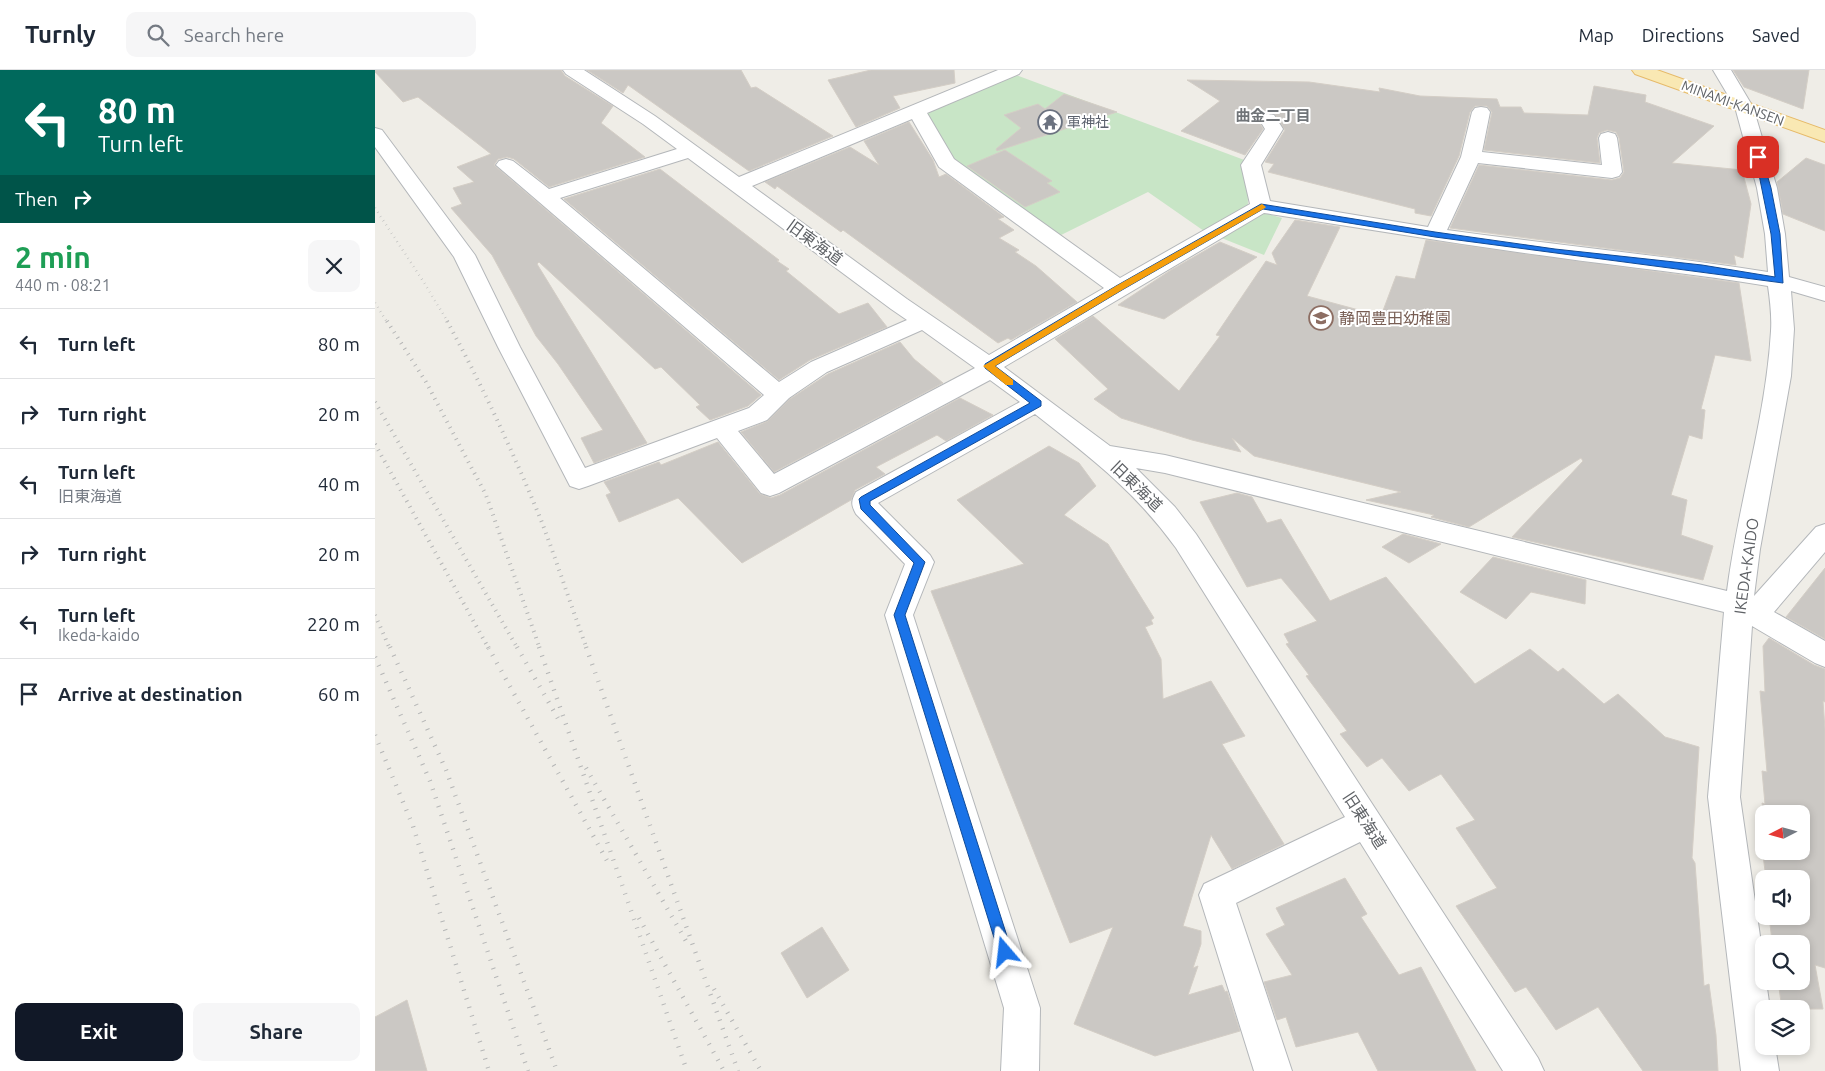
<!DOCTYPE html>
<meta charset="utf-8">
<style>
:root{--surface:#fff;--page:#f6f6f7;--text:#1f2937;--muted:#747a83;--line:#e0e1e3;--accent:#111827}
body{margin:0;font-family:Ubuntu,"Noto Sans JP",sans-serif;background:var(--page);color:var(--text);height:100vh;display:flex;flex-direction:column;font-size:19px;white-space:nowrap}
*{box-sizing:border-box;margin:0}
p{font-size:16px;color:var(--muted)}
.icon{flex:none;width:28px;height:28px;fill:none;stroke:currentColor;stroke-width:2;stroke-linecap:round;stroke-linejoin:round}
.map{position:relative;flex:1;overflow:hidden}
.panel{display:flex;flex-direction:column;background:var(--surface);width:375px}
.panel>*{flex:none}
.banner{background:#00695c;color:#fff;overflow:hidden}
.needle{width:32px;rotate:264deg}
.buttons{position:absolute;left:1380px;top:735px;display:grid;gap:10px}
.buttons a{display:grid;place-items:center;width:55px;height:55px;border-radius:10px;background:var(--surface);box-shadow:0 2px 8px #0003;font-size:25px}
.pin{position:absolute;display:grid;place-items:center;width:42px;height:42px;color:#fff;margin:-21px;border-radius:10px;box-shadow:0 2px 8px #0006}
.me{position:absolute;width:55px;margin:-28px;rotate:343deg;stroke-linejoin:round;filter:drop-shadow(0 0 4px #0008)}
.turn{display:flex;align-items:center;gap:18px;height:105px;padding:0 15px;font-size:22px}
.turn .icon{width:65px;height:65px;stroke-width:2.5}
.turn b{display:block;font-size:35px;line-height:42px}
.then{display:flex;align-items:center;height:48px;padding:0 15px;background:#0003;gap:10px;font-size:19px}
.round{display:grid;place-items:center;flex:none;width:52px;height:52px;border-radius:10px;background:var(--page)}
.headline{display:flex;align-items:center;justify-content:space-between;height:85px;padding:0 15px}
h1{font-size:30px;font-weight:600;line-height:38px;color:#1e9e55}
.cta{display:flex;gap:10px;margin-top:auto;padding:10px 15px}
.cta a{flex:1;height:58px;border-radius:10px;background:var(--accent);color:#fff;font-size:20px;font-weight:600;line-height:58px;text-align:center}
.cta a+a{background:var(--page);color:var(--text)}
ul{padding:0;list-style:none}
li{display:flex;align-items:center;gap:15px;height:70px;padding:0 15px;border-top:1px solid var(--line)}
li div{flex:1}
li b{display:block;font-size:19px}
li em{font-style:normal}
header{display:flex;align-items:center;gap:30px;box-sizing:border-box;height:70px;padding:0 25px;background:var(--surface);border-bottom:1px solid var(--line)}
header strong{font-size:24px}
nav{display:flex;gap:28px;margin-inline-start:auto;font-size:18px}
.search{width:350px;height:45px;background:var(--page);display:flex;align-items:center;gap:12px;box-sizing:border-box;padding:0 18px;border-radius:10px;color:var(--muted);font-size:19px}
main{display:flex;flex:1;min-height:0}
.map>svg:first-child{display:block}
</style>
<header>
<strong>Turnly</strong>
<div class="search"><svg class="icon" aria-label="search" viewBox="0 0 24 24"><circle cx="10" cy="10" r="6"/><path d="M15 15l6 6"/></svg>Search here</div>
<nav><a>Map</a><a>Directions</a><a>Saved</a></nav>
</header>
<main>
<section class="panel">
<div class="banner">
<div class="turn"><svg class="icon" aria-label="left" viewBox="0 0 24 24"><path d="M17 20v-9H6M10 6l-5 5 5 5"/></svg><div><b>80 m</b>Turn left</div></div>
<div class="then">Then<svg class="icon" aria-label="right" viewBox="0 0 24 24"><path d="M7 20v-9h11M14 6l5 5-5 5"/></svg></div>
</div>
<div class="headline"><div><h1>2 min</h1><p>440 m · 08:21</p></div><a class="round"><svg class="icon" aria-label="close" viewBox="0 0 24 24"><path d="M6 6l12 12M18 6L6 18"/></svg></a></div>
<ul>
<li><svg class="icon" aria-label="left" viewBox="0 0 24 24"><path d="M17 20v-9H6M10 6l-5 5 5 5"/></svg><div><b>Turn left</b></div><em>80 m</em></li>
<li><svg class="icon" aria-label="right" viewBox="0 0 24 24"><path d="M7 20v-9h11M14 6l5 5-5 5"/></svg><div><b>Turn right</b></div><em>20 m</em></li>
<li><svg class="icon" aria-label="left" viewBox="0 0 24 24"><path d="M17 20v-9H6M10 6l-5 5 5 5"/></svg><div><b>Turn left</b><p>旧東海道</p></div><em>40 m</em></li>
<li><svg class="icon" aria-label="right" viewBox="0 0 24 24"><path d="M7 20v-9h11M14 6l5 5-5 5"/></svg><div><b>Turn right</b></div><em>20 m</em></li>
<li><svg class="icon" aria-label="left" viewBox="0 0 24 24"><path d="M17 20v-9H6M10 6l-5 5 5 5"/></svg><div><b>Turn left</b><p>Ikeda-kaido</p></div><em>220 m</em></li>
<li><svg class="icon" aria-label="arrive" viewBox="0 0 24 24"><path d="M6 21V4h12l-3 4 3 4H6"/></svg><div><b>Arrive at destination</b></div><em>60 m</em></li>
</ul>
<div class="cta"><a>Exit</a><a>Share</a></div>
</section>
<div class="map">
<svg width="1450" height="1001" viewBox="0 0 1450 1001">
<rect width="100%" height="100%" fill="#efede7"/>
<path fill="#c8e5c6" d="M641 5 872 91 873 138 907 148 889 185 829 161 773 122 682 167 574 93 552 43Z"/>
<path fill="#cbc8c4" stroke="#d4cec6" d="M0 0H186L190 6 238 36 226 53 270 87 174 117 139 89 132 87 123 89 119 95 386 325 373 336 335 350 321 337 325 335 286 297 280 299 164 192 162 194 272 373 219 393 206 368 228 360 183 294 161 266 117 185 76 138 87 134 78 118 99 112 82 97 116 84 43 27 28 32 0 2Z
M212 0H366L376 18 381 17 458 66 374 101 253 15 248 23Z
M496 0H579L580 13 518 26 525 38 481 57 453 10Z
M1358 0H1434L1428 39 1369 17Z
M812 10 934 12 1005 22 1004 18 1045 26 1122 29 1125 37H1146L1149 43 1213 45 1219 16 1271 25 1270 32 1339 56 1297 93 1367 100 1376 134 1368 188 1359 185 1361 195 1075 158 1104 95 1237 110 1245 108 1249 102 1244 68 1241 62 1232 60 1224 63 1222 68 1225 93 1109 80 1117 42 1112 36H1100L1095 42 1084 86 1056 146 1040 143V139L893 102 899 94 890 92 910 60 899 43H887L882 48 888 59 870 85 806 61 845 31Z
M689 24 742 42 622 81 621 79 646 58 629 45 663 34 670 39Z
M534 52 558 90 564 107 571 104 629 147 623 149 639 160 624 168 644 180 640 182 661 196 702 232 636 270 633 268 623 273 468 160 466 162 402 116 400 119 390 112 475 77 504 95 489 71Z
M630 80 677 111 672 113 685 122 650 137 592 96Z
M1431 88 1450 95V161L1408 144 1402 112Z
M285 99 404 190 402 191 414 199 411 201 464 244 493 233 512 257 435 290 404 310 189 129Z
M920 150 965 157 932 226 1006 246 1021 206 1040 209 1051 170 1364 213 1376 291 1340 285 1326 339 1330 340 1327 369 1314 365 1296 425 1312 430 1306 465 1338 476 1328 510 1137 467 1208 391 1206 388 1094 457 1056 447 1059 445 991 430 1026 422 879 386 857 368 866 382 817 370 746 348 719 329 733 319 680 269 718 246 804 321 845 266 841 265 891 191 902 195 897 183Z
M845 172 882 187 789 249 743 235 796 200Z
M525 272 539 289 568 313 399 402 366 362 393 351 415 329 453 304Z
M585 328 618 345 571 371 562 365 501 397 510 404 480 420 476 430 367 493 303 428 244 452 231 425 236 423 229 412 284 392 286 395 343 372 385 424 396 428 405 425Z
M674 376 704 393 721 416 689 445 733 474 779 548 776 550 778 554 770 557 786 589 788 629 836 611 870 666 847 674 909 774 857 799 836 765 808 856 826 861V874L818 898 823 896 813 925 847 915 850 922 852 921 865 961 780 986 699 954 738 857 695 873 556 521 649 494 582 430Z
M862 423 877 427 892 453 906 449 955 531 1011 507 1100 614 1155 579 1183 602 1188 598 1229 634 1243 624 1290 667 1324 677 1317 788 1320 793 1329 916 1334 914 1341 965 1343 1001H1268L1223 937 1181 960 1151 917 1140 922 1081 836 1122 818 1081 758 1100 750 1066 704 1034 721 1007 688 992 697 965 664 972 661 931 606 934 605 911 574 914 573 909 564 942 551 906 508 872 517 825 432Z
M1028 464 1066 474 1034 493 1007 477Z
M1118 487 1211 510 1210 534 1156 522 1131 549 1085 522Z
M1450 498V569L1411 547Z
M1394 568 1439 595 1450 599V632L1448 631 1450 659V898L1440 895 1448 939H1407L1403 911H1426V874H1398L1397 871 1394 846H1426V809H1391L1387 777 1389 781H1426V744H1389V748L1387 733 1390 734 1387 701 1392 702 1385 621 1390 622 1388 576Z
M970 808 992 844 986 847 1024 905 1046 897 1101 1001H1003L983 962 921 977 911 947 902 950 889 912 917 905 891 864 910 855 901 838Z
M447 857 474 900 432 928 406 883Z
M32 930 52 1001H0V947Z"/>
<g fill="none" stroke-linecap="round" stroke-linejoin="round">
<g stroke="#b4b7ba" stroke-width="2">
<path id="minor" d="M188 0H209L280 46 364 107 623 0H647L644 4 552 43 579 89 745 208 875 134 866 95 890 59 884 49 887 45 893 44 899 45 908 59 886 95 895 131 1053 157 1086 87 1097 42 1100 38 1106 37 1112 38 1115 42 1107 82 1227 95 1224 68 1226 64 1233 62 1240 64 1242 68 1247 102 1244 106 1237 108 1103 93 1072 160C1179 175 1286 185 1393 202L1390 164 1382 118 1360 37 1338 0H1356L1378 37 1402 118 1410 164 1414 207 1450 217V231L1416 221 1419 259 1416 306 1385 479 1379 526 1441 457 1450 454V482L1399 542 1450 571V597L1440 593 1377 556 1365 727 1389 894V911H1391L1395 939H1389V976H1400L1404 1001H1366L1333 727 1349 542 790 403 761 398 800 437 821 464 1163 988 1169 1001H1128L985 772 861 833 917 1001H879L824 825 829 814 970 747 801 478C759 420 716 388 660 344L503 433 555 485 559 492 538 545 665 938 664 1001H626L629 938 510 545 530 494 481 444C476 435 476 431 481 422L645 332 615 310 404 423 395 426 386 423 342 368 213 416 204 419 195 416 123 277 79 187 0 77V58L7 60 100 185 145 277 210 398 374 338 389 325 121 95 124 91 131 89 138 91 174 119 302 79 268 54 191 4ZM537 49 564 97 729 218 614 285 532 229 377 116ZM313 88 516 239 532 250 436 292 404 312 185 128ZM889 143C986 158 1082 174 1179 187 1250 197 1322 204 1393 216 1395 230 1397 246 1396 261 1391 348 1363 434 1352 521L790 385 735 376 629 297ZM547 260 600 298 399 404 363 361 392 350 414 328 452 302Z"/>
</g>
<g stroke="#e6ba69" stroke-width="2">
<path id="major" d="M1257 0H1282L1450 60V72L1260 4Z"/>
</g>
<use href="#minor" fill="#fff" fill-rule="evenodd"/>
<use href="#major" fill="#f9e8b3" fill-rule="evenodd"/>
<path stroke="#b5b6b6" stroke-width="2.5" stroke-dasharray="0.5 4.5" stroke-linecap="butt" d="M0 138 48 211 73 252
M0 233 12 252"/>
<path stroke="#b5b6b6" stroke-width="4" stroke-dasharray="1 5.5" stroke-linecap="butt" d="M12 251 51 312 111 425 165 579
M72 251C107 315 138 382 166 450 182 492 196 536 212 579
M0 332 143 579
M0 374 114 579
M0 545 15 579"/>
<path stroke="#b5b6b6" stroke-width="4.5" stroke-dasharray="1 8" stroke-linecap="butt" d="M15 577 71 700 182 1001
M113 577 235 796
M142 577 185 652
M164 577 312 1001
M211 577 363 1001
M0 587 55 711 153 1001
M0 665 38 756 114 1001
M211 698 311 871
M264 848 349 1001
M339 919 386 1001"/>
</g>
<path fill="#1a73e8" stroke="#114b97" d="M1380 85 1387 87 1396 118 1405 164 1408 213 1060 167 888 139 747 220 620 296 666 331V336L495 431V435L550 492 530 545 637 882 635 887 630 889 625 887 519 545 539 493 486 439 484 429 486 427 655 333 610 298V294L741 216 886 134 1060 162 1180 179 1327 195 1400 207 1396 164Z"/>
<path fill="#f59e0b" d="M887 134 891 137 890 138 747 220 620 296 638 310V315H631L608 296 741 216Z"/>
<defs>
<g id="temple-ring" transform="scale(1.25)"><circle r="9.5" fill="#fff" stroke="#6b7280" stroke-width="1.5"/><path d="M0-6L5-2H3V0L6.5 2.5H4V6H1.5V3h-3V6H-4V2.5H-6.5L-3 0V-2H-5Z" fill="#6b7280"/></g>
<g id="school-ring" transform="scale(1.25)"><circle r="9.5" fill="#fff" stroke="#8d6e63" stroke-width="1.5"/><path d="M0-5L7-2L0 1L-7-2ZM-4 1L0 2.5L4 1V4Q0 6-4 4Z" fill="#8d6e63"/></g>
</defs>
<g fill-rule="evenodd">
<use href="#temple-ring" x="675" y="52"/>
<use href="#school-ring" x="946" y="248"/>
</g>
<g text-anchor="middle" stroke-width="4" stroke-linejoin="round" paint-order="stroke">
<g font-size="14" fill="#5f6266" stroke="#fff">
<text transform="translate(1358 33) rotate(20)" y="5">MINAMI-KANSEN</text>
</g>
<g font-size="14" fill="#5b616d" stroke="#fff" text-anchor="start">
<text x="692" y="57">軍神社</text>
</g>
<g font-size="15" font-weight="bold" fill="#707478" stroke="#fff">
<text x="898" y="51">曲金二丁目</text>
</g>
<g font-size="16" fill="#5f6266" stroke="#fff">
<text transform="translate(440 172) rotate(36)" y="6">旧東海道</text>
<text transform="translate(762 416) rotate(44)" y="6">旧東海道</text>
<text transform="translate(1371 496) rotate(-82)" y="6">IKEDA-KAIDO</text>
<text transform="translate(990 750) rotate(57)" y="6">旧東海道</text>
</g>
<g font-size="16" fill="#785e54" stroke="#fff" text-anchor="start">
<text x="964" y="254">静岡豊田幼稚園</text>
</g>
</g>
</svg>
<div class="buttons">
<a><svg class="needle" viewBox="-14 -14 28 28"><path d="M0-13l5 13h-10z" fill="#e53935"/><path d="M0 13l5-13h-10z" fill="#747a83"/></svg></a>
<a><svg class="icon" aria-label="sound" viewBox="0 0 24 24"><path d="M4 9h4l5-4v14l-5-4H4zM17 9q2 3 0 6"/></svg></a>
<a><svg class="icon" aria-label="search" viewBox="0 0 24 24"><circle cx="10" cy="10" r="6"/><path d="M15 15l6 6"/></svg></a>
<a><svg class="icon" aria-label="layers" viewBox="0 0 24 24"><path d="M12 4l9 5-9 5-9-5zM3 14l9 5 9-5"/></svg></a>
</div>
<div class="pin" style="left:1383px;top:87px;background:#d93025"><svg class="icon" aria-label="arrive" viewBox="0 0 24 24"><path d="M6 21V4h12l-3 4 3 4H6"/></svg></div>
<svg class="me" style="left:630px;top:882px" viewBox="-20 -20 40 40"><path d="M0-17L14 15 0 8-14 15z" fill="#1a73e8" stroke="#fff" stroke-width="4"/></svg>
</div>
</main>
